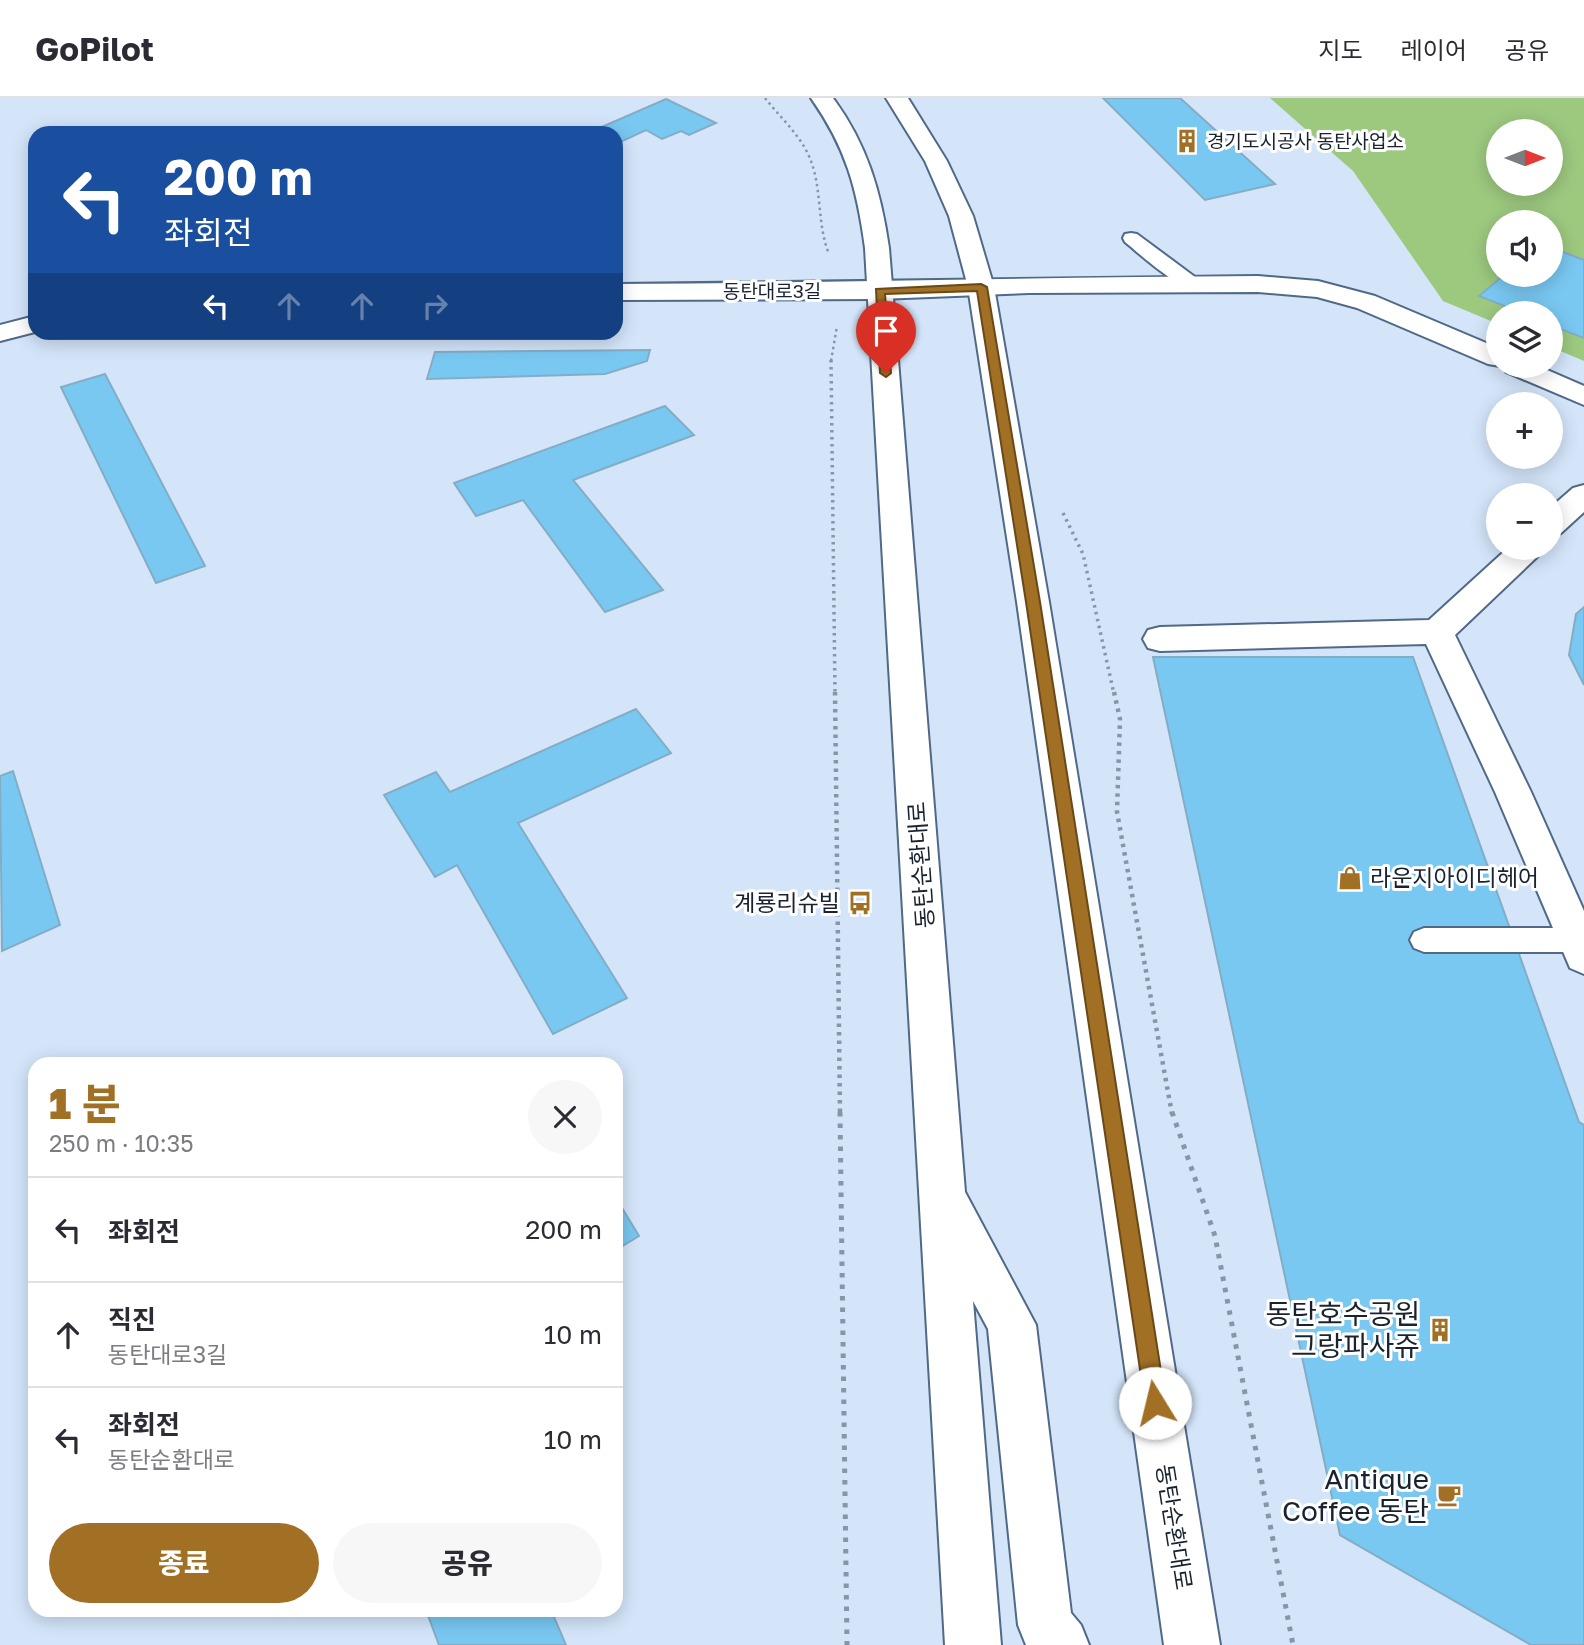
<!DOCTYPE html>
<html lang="ko">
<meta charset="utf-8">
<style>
:root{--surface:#fff;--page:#f7f7f7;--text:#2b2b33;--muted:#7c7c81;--line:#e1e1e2;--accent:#a17025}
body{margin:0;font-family:"Golos Text","Noto Sans KR",sans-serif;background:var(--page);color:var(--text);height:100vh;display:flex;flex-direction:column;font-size:26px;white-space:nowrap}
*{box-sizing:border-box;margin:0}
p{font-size:23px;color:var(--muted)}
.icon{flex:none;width:38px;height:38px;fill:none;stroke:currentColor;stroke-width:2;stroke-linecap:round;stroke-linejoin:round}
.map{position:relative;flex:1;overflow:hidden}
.details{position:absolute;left:28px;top:959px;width:595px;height:560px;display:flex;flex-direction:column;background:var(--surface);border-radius:21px;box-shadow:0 4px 18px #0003}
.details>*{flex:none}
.top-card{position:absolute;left:28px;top:28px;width:595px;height:214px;border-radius:21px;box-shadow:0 4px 18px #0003;background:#1a4fa0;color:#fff;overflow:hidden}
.needle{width:46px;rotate:90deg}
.tools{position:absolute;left:1486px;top:21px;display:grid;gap:14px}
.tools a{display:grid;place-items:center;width:77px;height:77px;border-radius:50%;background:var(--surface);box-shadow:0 4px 18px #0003;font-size:35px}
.pin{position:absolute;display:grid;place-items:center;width:60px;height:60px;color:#fff;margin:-72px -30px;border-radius:50% 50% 50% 0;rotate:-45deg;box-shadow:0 0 7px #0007}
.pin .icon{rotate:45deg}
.me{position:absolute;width:77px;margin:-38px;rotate:351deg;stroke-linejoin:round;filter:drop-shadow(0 0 5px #0008)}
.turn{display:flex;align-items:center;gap:24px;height:147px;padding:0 21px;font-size:32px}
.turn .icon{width:91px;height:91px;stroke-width:2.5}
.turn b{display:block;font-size:49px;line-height:60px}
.lanes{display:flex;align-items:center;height:66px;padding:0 21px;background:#0003;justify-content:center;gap:35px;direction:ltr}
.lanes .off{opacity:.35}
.round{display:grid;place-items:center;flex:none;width:74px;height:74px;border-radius:37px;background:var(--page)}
.headline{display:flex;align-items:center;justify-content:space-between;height:119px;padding:0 21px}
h1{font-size:42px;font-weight:800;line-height:52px;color:var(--accent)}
.action{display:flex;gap:14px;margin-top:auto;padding:14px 21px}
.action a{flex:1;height:80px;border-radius:42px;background:var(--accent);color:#fff;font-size:28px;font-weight:800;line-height:80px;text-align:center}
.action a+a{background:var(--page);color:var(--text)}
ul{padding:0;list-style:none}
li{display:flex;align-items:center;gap:21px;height:105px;padding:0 21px;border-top:2px solid var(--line)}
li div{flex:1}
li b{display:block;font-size:26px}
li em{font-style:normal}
header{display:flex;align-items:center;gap:42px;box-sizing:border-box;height:98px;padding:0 35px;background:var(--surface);border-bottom:2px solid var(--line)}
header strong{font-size:33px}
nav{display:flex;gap:38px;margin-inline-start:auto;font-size:24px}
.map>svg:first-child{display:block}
</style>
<header>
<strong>GoPilot</strong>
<nav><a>지도</a><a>레이어</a><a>공유</a></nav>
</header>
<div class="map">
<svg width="1584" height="1547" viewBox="0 0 1584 1547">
<rect width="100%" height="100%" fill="#d4e5fa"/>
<path fill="#9dc97f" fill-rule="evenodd" d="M1270 0H1584V263L1551 249 1550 215H1498V226L1443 203 1353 73ZM1498 33H1550V86H1498ZM1498 124H1550V177H1498Z"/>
<path fill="#79c8f2" stroke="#83adc5" stroke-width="2" d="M1103 0H1180L1275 86 1205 102Z
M666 1 716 25 689 37 681 33 662 41 646 32 616 46V35H588Z
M1550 149 1584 162V240L1550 227V215H1522L1479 198 1504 177H1550Z
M650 252 647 263 605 276 427 281 435 254Z
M105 276 205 468 156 485 61 289Z
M665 308 694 337 573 382 663 492 605 514 523 402 476 418 454 385Z
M1584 509V587L1569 557 1576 516Z
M1153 559H1413L1579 1024 1584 1027V1547H1531L1340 1437Z
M636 611 671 655 518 725 627 900 553 936 457 767 435 779 384 697 436 674 450 694Z
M13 673 60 827 2 853 0 678Z
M616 1100 639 1138 616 1152Z
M426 1512H551L566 1547H439Z"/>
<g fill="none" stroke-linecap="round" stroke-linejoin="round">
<g stroke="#506987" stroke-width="4">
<path id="service" d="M1131 135 1137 136 1199 182 1202 186 1199 190C1180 194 1140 156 1125 144L1123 140 1125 136Z
M1424 830H1577L1584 833V851L1577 854H1424L1414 850 1410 842 1414 834Z"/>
</g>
<g stroke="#506987" stroke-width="4">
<path id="minor" d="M1584 387V414L1561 435 1550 438V410L1573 390Z
M1508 450H1543L1538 458 1455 537 1531 694 1584 813V876L1570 870 1495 694 1426 546 1160 553 1148 550 1143 541 1148 532 1160 529 1429 522Z"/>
</g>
<g stroke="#506987" stroke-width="4">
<path id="tertiary" d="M1258 178 1318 183 1375 198 1498 250 1500 268 1488 266 1357 210 1317 199 1258 194 1029 195 880 201 616 202V186C830 185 1044 179 1258 178Z
M35 218V234L0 243V227Z
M1502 268H1538L1584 288V307L1506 274Z"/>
</g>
<g stroke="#506987" stroke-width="4">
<path id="secondary" d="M811 0H833C867 46 881 94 889 150L965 1094 1036 1227 1071 1515 1081 1527 1089 1547H1026L1018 1527 988 1231 973 1203 1001 1547H945L865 150C857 90 846 50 811 0Z
M886 0H908L947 63 973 118 994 189 1049 504 1220 1547H1164L1017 504 968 189 949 118 925 63Z"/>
</g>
<path stroke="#8796a7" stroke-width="2.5" stroke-dasharray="2.5 3.5" stroke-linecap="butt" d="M765 0C779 18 798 35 808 56 823 87 816 124 829 156
M831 263 837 228"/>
<path stroke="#8796a7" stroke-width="3.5" stroke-dasharray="2.5 4.5" stroke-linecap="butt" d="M831 262 835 596
M1063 415 1083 456 1114 596"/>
<path stroke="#8796a7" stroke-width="4.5" stroke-dasharray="3.5 5" stroke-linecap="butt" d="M835 594 840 1016
M1114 594 1120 621 1117 714 1172 1016"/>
<path stroke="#8796a7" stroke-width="5" stroke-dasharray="4.5 7" stroke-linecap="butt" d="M840 1014 847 1547
M1172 1014 1215 1138 1293 1547"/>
<use href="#service" fill="#fff" fill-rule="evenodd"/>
<use href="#minor" fill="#fff" fill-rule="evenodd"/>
<use href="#tertiary" fill="#fff" fill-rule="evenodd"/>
<use href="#secondary" fill="#fff" fill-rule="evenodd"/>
</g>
<path fill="#a17025" stroke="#694918" stroke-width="2" d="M981 186 987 189 1040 504 1166 1305 1163 1312 1155 1315 1148 1312 1145 1305 1026 504 977 193 885 196 891 275 886 279 880 275 876 191Z"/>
<defs>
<g id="building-bare" transform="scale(1.89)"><path d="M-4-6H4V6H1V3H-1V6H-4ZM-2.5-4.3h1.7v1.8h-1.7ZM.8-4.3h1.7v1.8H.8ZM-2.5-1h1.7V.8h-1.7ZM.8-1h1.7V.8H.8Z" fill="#a17025" stroke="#fff" stroke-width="2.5" paint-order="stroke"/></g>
<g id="shop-bare" transform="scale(1.89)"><path d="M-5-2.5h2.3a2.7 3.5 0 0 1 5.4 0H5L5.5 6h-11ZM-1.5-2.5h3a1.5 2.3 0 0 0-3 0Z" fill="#a17025" stroke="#fff" stroke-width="2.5" paint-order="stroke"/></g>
<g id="bus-bare" transform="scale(1.89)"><path d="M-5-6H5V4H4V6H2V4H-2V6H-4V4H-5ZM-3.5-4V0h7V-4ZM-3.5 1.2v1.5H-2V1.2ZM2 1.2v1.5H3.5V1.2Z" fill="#a17025" stroke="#fff" stroke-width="2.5" paint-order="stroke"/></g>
<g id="cafe-bare" transform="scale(1.89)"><path d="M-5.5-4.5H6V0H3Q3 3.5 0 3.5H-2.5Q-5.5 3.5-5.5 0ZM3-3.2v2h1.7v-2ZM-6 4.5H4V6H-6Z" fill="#a17025" stroke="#fff" stroke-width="2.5" paint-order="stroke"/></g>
</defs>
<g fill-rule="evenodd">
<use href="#building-bare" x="1187" y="43"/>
<use href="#shop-bare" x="1350" y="780"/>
<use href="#bus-bare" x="860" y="805"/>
<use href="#building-bare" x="1440" y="1232"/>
<use href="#cafe-bare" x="1449" y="1397"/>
</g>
<g text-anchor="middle" stroke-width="6" stroke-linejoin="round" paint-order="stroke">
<g font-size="19" fill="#18232f" stroke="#fff" text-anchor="start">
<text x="1207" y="50">경기도시공사 동탄사업소</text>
</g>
<g font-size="19" fill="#18232f" stroke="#fff">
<text x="772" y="200">동탄대로3길</text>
</g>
<g font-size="23" fill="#18232f" stroke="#fff">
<text transform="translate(921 767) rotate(-94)" y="8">동탄순환대로</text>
<text transform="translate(1174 1429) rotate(81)" y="8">동탄순환대로</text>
</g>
<g font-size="23" fill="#18232f" stroke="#fff" text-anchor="start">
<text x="1370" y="788">라운지아이디헤어</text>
<text x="840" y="813" text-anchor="end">계룡리슈빌</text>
</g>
<g font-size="28" fill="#18232f" stroke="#fff" text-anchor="end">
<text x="1420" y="1226">동탄호수공원<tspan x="1420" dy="32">그랑파사쥬</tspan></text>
<text x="1429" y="1391">Antique<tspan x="1429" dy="32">Coffee 동탄</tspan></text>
</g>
</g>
</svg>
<div class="tools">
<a><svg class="needle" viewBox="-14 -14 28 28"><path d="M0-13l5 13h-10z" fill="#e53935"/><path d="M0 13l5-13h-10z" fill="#7c7c81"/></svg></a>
<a><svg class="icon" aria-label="sound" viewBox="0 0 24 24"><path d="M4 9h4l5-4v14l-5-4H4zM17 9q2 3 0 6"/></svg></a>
<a><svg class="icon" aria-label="layers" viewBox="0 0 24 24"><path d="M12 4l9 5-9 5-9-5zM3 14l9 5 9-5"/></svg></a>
<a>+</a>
<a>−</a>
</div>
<div class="pin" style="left:886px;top:275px;background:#d93025"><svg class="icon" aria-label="arrive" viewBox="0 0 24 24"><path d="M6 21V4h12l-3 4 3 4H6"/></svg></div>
<svg class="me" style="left:1155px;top:1305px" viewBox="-20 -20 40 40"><circle r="19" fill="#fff"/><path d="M0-13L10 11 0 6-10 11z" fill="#a17025"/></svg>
<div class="top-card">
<div class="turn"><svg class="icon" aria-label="left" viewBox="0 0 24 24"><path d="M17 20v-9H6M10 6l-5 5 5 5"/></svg><div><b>200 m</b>좌회전</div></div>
<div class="lanes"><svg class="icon" aria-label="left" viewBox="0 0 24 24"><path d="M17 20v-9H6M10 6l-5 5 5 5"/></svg><svg class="icon off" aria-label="ahead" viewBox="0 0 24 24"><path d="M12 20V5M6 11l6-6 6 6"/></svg><svg class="icon off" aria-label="ahead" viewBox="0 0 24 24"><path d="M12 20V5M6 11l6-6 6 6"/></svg><svg class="icon off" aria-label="right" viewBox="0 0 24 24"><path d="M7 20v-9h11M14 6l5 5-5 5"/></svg></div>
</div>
<section class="details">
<div class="headline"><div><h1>1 분</h1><p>250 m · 10:35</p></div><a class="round"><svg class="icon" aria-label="close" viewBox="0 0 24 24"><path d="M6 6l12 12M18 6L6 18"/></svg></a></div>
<ul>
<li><svg class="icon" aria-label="left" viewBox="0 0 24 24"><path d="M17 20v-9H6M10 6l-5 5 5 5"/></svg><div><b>좌회전</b></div><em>200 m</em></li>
<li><svg class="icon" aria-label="ahead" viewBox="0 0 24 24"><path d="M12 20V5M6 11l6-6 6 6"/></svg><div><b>직진</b><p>동탄대로3길</p></div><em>10 m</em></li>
<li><svg class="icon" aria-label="left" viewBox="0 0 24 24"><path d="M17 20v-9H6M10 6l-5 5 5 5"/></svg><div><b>좌회전</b><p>동탄순환대로</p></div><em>10 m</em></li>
</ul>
<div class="action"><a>종료</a><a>공유</a></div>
</section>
</div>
